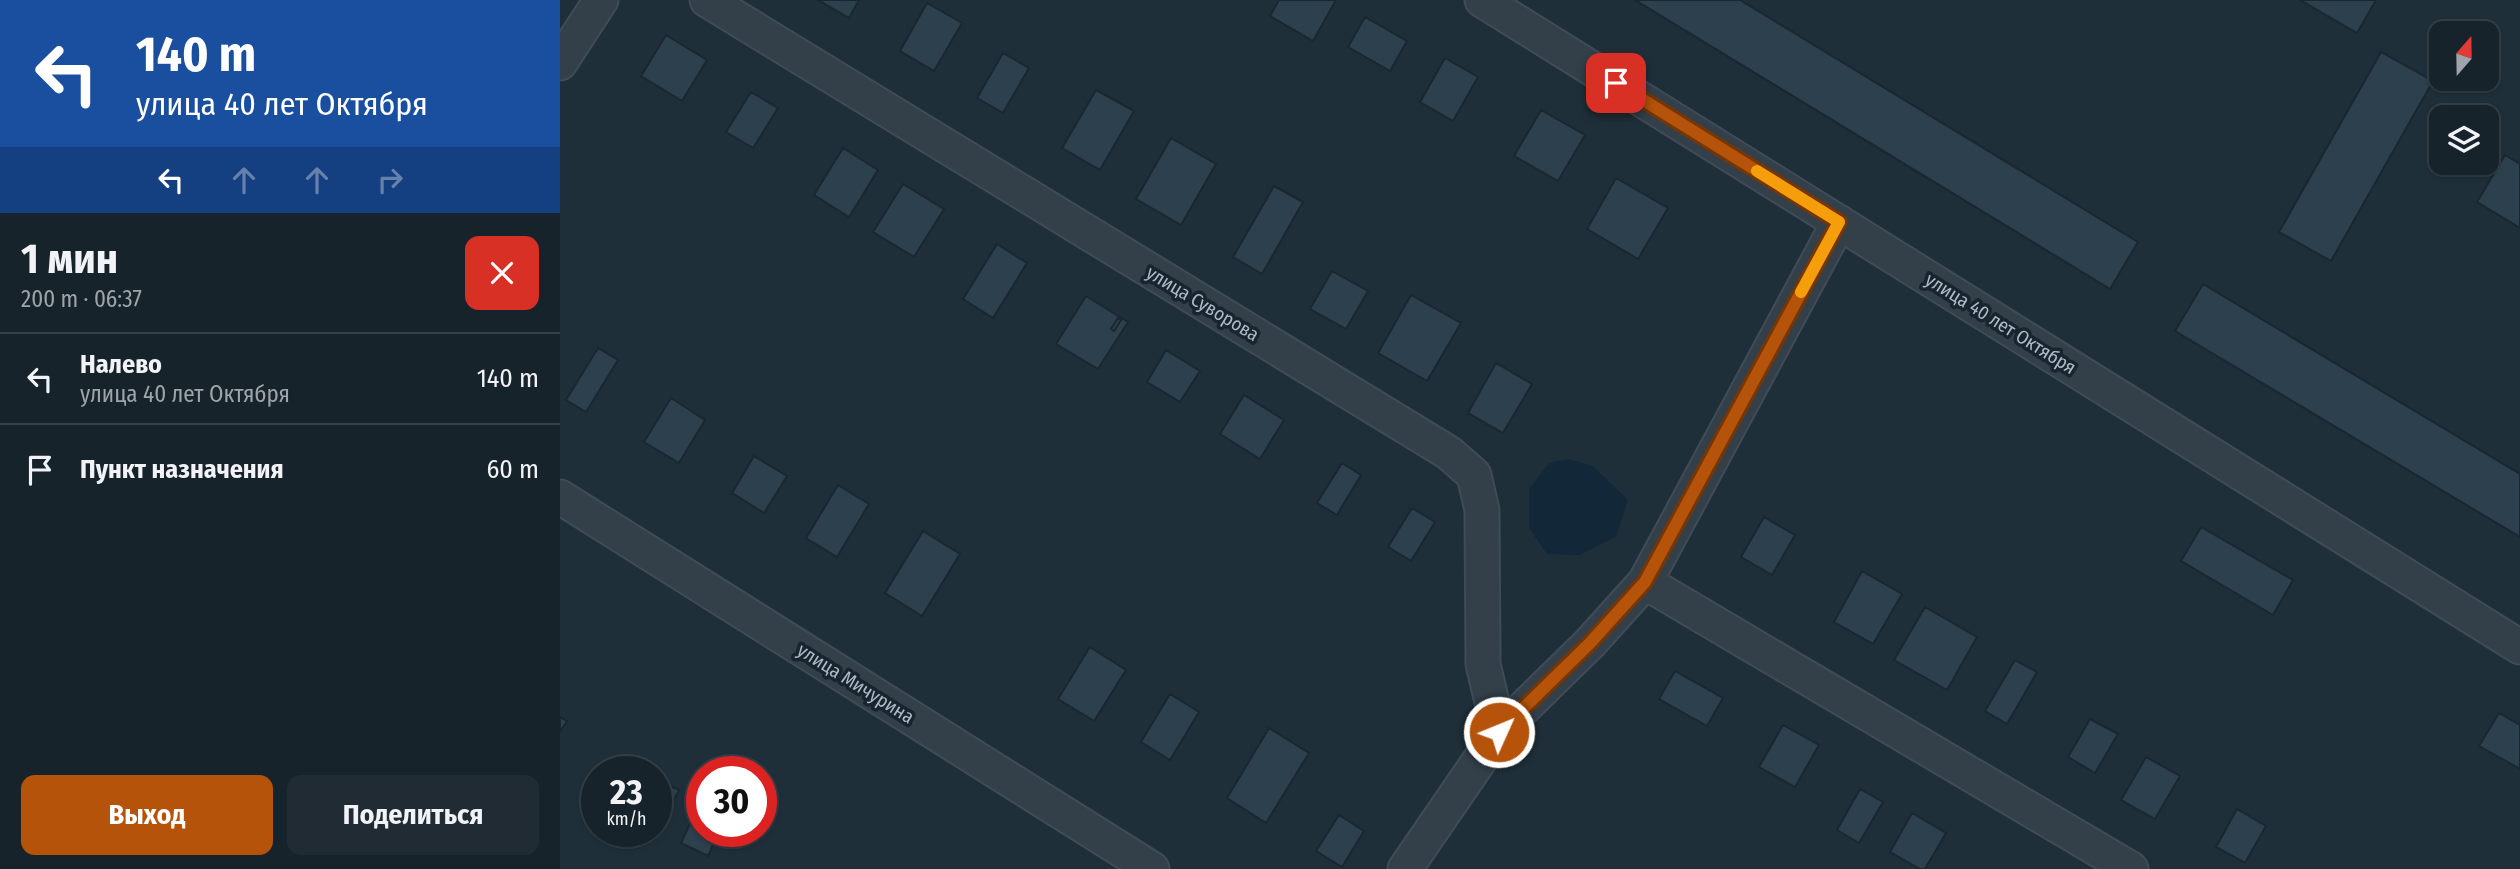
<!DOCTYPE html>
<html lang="ru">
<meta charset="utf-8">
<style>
:root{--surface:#17232b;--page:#202b33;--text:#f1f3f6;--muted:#9ea4a9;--line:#364047;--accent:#b45309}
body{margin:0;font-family:"Fira Sans Condensed",sans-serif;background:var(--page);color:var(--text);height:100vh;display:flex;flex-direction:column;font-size:26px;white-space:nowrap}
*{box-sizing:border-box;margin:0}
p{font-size:23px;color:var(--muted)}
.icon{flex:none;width:38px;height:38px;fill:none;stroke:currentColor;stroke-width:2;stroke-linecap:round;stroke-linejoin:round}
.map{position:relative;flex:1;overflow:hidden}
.drawer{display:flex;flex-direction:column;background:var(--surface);width:560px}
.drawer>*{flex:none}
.guide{background:#1a4fa0;color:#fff;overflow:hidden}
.needle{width:46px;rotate:20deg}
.fabs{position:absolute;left:1869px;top:21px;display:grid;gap:14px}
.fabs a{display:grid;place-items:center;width:70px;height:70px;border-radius:14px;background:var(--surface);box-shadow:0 2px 5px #0004,0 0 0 2px var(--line);font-size:35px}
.speed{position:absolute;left:21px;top:756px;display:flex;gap:14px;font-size:35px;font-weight:700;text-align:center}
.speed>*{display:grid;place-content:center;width:91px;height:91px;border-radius:50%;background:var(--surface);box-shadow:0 2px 5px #0004,0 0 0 2px var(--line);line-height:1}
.speed small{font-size:18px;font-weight:400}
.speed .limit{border:10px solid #d22;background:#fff;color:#111}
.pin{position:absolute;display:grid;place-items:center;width:60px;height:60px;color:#fff;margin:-30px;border-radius:14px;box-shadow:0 4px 10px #0006}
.me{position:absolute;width:77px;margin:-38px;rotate:46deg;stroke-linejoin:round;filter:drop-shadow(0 0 5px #0008)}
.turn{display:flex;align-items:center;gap:24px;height:147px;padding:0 21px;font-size:32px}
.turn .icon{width:91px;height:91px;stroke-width:2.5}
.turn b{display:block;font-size:49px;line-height:60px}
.lanes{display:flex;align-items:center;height:66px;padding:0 21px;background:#0003;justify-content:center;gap:35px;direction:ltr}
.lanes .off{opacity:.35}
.round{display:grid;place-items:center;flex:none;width:74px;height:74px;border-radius:14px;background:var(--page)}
.head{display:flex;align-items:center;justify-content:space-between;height:119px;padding:0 21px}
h1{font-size:42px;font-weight:700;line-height:52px}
.cta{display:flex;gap:14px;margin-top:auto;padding:14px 21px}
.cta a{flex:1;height:80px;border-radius:14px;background:var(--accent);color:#fff;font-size:28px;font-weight:700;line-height:80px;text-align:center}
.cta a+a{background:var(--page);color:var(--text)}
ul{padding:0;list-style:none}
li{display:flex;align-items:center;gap:21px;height:91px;padding:0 21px;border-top:2px solid var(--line)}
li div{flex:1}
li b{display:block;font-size:26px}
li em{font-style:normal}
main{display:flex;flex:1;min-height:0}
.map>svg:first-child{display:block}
</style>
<main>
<section class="drawer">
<div class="guide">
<div class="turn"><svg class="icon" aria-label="left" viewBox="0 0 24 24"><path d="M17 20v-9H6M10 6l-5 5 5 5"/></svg><div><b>140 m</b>улица 40 лет Октября</div></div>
<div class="lanes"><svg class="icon" aria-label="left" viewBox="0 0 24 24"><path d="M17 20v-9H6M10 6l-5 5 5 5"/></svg><svg class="icon off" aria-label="ahead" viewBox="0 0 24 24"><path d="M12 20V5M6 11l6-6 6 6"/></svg><svg class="icon off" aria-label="ahead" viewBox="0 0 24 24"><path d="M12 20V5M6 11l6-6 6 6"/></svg><svg class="icon off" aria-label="right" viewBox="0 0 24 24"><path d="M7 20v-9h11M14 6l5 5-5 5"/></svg></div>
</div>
<div class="head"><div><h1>1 мин</h1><p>200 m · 06:37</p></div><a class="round" style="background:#d93025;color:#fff"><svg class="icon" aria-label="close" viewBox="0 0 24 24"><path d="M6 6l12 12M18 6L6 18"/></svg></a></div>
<ul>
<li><svg class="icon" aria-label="left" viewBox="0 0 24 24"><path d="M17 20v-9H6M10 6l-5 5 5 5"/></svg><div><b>Налево</b><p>улица 40 лет Октября</p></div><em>140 m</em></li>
<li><svg class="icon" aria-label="arrive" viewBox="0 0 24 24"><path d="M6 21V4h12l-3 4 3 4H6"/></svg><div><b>Пункт назначения</b></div><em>60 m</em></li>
</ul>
<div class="cta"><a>Выход</a><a>Поделиться</a></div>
</section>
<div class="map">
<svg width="1960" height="869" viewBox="0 0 1960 869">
<rect width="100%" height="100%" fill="#1f2f39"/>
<path fill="#122737" d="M1009 459 1033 466 1068 500 1056 537 1020 555 987 554 969 528V489L989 463Z"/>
<path fill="#2d404e" stroke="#1a2730" stroke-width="2" d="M258 0H299L289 18Z
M719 0H776L753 41 710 16Z
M1075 0H1180L1578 242 1550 289Z
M1740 0H1816L1797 33Z
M367 3 402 23 374 71 340 51Z
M805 17 847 41 830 71 788 47Z
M106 35 147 60 122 101 81 76Z
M1821 52 1873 81 1771 261 1719 232Z
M443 53 469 68 443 113 417 98Z
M885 58 918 77 893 121 860 102Z
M536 90 574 111 540 170 502 148Z
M191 92 218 108 193 148 166 132Z
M981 110 1025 135 998 181 954 156Z
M611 138 656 164 621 225 576 199Z
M283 148 318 170 289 217 254 195Z
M1945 155 1960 164V228L1917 202Z
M1056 178 1108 208 1078 259 1027 229Z
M343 184 384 209 354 257 313 232Z
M714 186 743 202 702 274 673 257Z
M437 244 467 263 433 318 403 299Z
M772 271 808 291 786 329 750 309Z
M1643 284 1960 474V537L1615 331Z
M851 295 901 323 867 381 818 353Z
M526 296 568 322 538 369 496 344Z
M558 318 561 320 554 331 551 329Z
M38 348 58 360 26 412 6 400Z
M606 350 640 371 620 402 587 382Z
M936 363 972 384 943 433 908 413Z
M684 395 724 420 700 459 660 434Z
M111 398 145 420 119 463 84 442Z
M194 456 227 476 204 513 172 493Z
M782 463 801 475 777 515 757 503Z
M278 485 309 504 277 557 246 538Z
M852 508 875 522 851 561 828 547Z
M1204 517 1235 535 1212 575 1181 557Z
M1641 527 1733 580 1713 615 1621 561Z
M363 531 400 554 362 616 325 593Z
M1302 571 1342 594 1313 644 1274 622Z
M1365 607 1417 637 1387 690 1334 660Z
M530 647 566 670 534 721 498 699Z
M1455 660 1477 672 1447 724 1425 711Z
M1115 671 1163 698 1147 726 1099 699Z
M610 694 639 712 610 760 581 742Z
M1939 713 1960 725V769L1919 746Z
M0 717 7 721 0 732Z
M1530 719 1558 734 1535 773 1508 757Z
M1223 725 1259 745 1235 787 1199 767Z
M709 728 749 753 706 823 667 798Z
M1586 757 1620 776 1595 819 1561 800Z
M66 763 83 772H62Z
M96 779 119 790 99 830 96 828Z
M1300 789 1323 802 1299 843 1277 830Z
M142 798V831H159L148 856 121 843Z
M1677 809 1706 826 1685 863 1656 847Z
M1352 813 1386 833 1365 869H1360L1330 852Z
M779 815 804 831 782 867 756 851Z"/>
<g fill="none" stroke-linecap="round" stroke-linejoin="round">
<g stroke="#3f4c56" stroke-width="37">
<path id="minor" d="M147 0 889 453 914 475 922 510 923 664 939 732
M922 0 1960 647
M0 63 41 0
M0 497 592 869
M1085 582 1571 869
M845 869 939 732 1030 643 1085 582 1279 222"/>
</g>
<use href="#minor" stroke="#33404a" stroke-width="33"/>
</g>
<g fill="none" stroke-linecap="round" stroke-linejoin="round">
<g stroke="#753606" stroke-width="18">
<path id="route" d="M939 732 1030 643 1085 582 1279 222 1056 83"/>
</g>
<use href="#route" stroke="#b45309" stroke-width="12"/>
<path stroke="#f59e0b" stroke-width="12" d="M1197 171 1279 222 1241 292"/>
</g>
<g text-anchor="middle" stroke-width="7" stroke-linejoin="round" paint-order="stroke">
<g font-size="19" fill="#adbbc6" stroke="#18252e">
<text transform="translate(643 303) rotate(31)" y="7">улица Суворова</text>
<text transform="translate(1441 323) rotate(32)" y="7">улица 40 лет Октября</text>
<text transform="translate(296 683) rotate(32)" y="7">улица Мичурина</text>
</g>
</g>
</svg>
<div class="fabs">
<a><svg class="needle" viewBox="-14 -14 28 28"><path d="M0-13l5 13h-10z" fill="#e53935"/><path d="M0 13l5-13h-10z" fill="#9ea4a9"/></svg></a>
<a><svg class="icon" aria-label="layers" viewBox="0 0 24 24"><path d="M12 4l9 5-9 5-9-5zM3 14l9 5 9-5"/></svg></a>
</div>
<div class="speed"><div>23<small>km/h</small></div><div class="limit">30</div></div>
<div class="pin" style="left:1056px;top:83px;background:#d93025"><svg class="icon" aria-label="arrive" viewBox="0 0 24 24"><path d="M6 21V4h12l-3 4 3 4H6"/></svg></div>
<svg class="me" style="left:939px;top:732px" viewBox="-20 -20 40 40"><circle r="17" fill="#b45309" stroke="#fff" stroke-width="3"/><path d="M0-11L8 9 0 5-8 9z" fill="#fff"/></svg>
</div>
</main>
